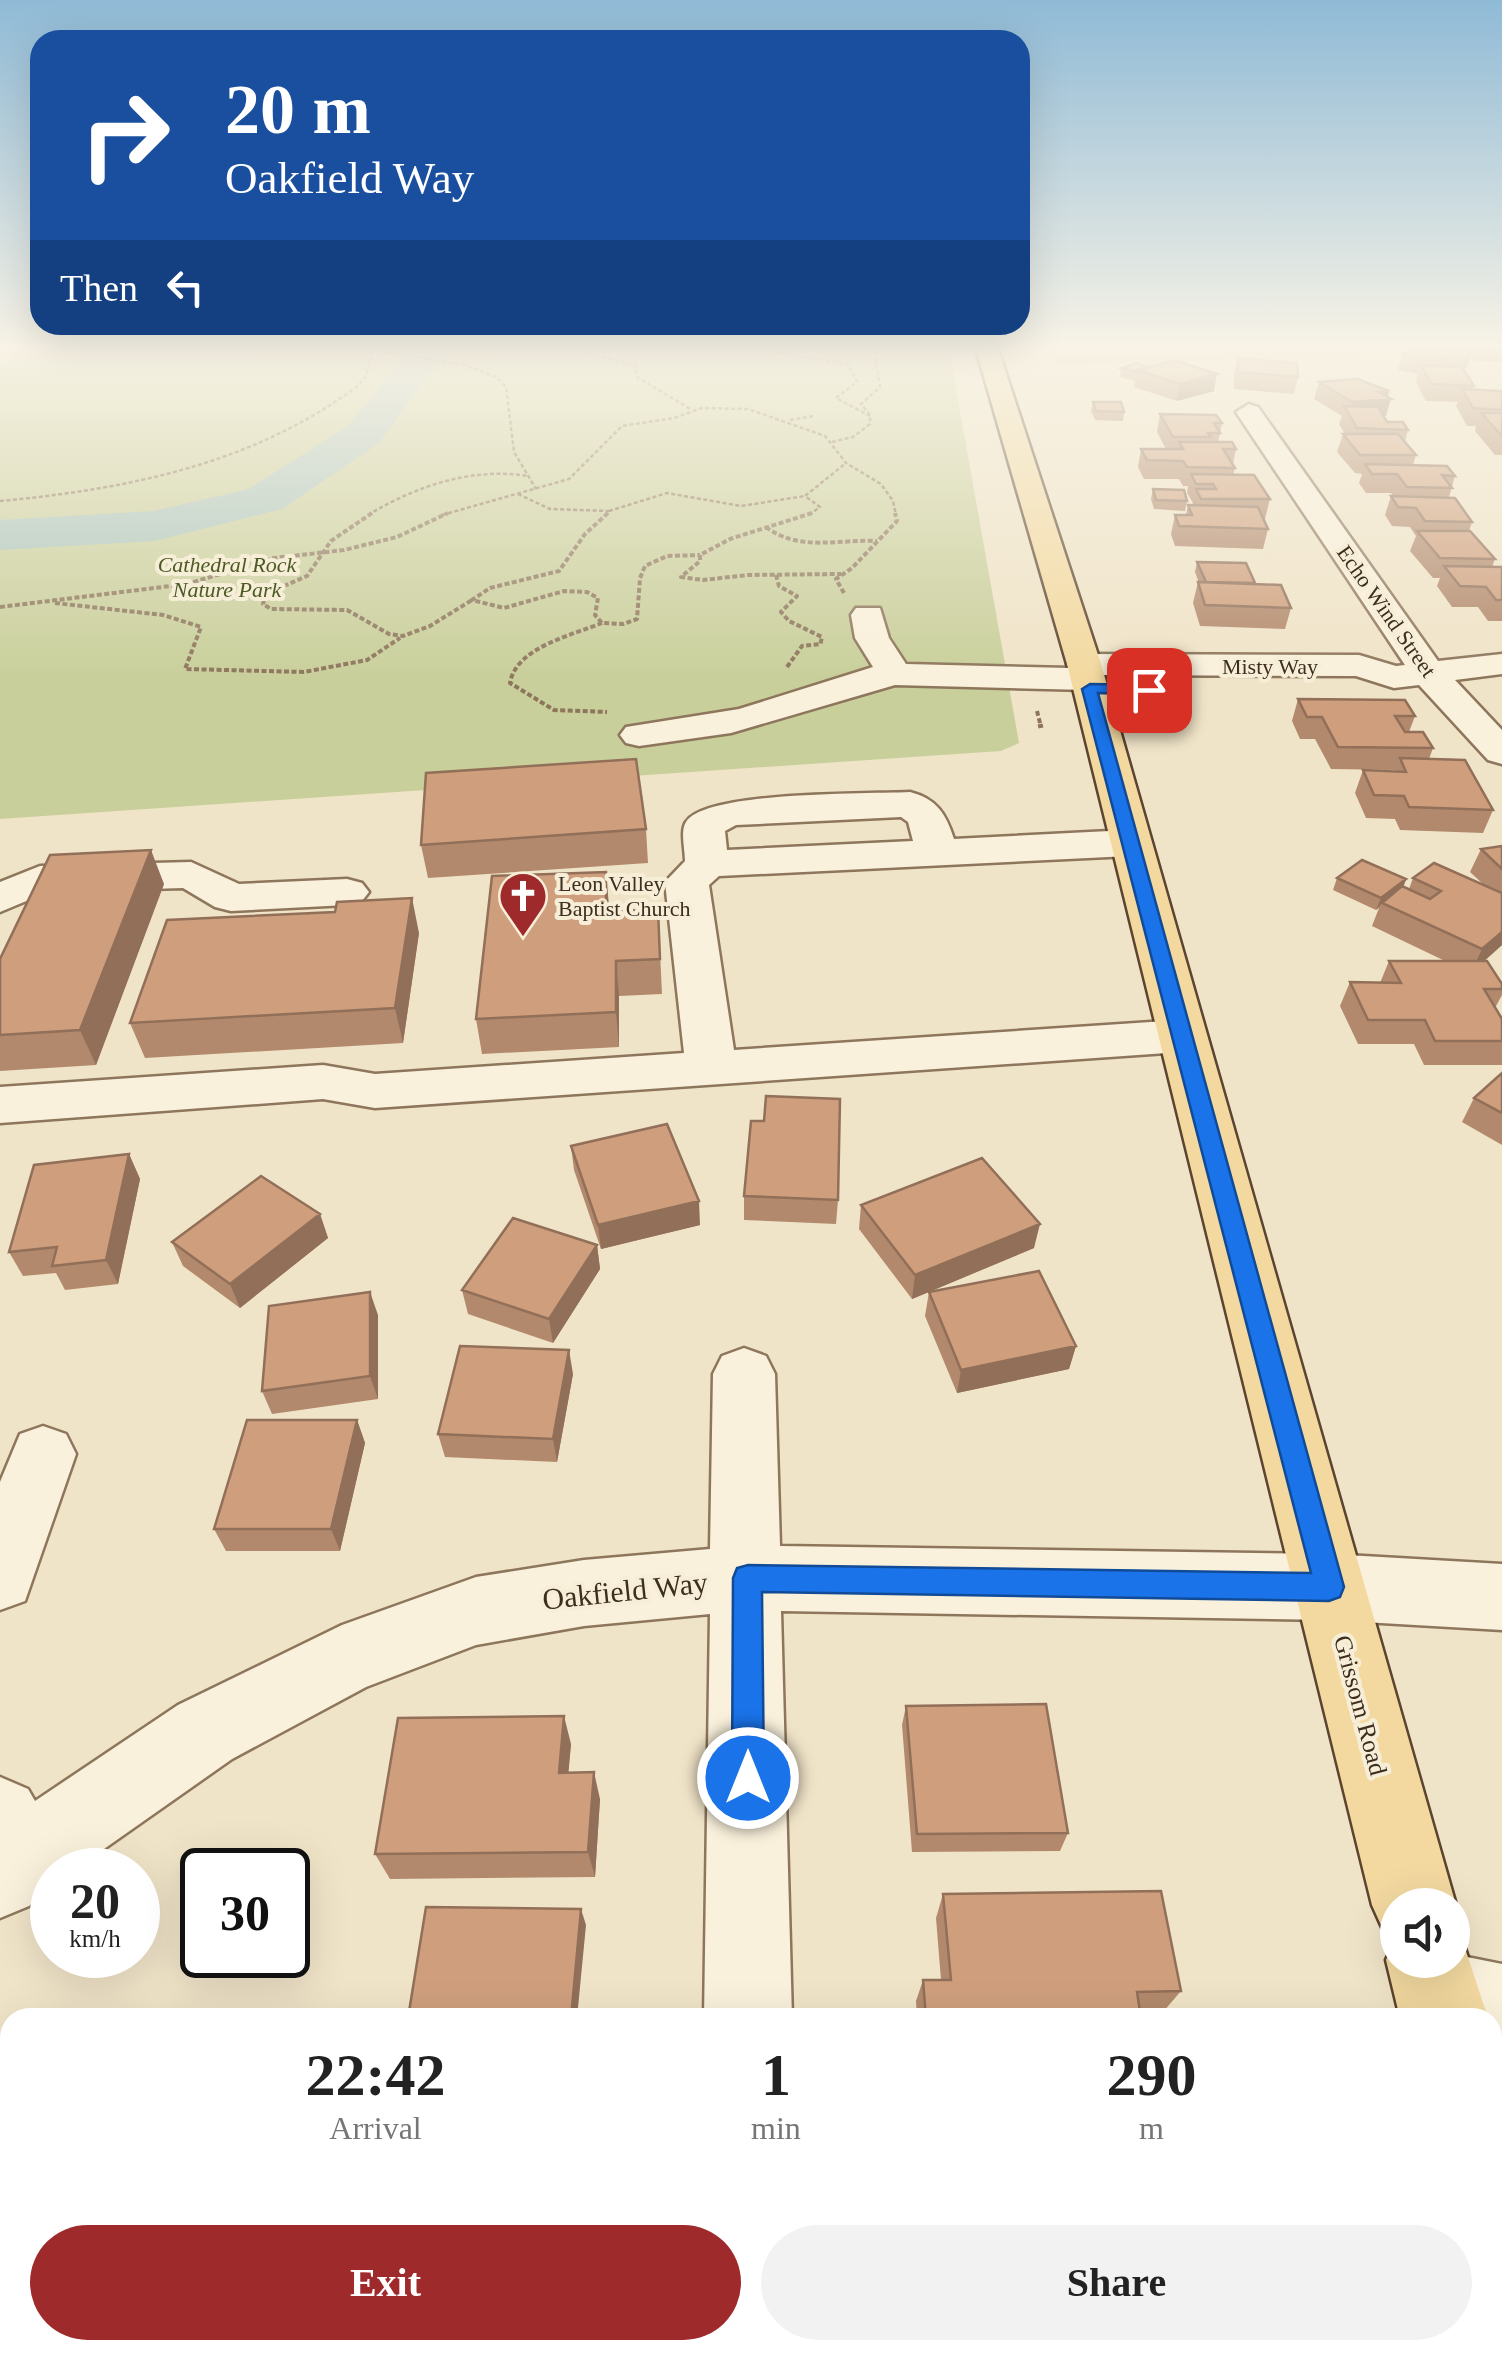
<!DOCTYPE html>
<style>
:root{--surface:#fff;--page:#f2f2f2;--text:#222;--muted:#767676;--accent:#9e2a2b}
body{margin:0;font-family:Georgia,serif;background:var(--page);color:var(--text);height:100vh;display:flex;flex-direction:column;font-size:38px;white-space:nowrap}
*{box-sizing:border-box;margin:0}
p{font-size:32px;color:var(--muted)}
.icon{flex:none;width:55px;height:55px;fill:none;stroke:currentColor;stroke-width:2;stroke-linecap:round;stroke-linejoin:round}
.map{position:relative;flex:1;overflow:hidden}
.sheet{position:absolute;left:0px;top:2008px;width:1502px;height:352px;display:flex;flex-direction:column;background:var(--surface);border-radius:30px 30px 0 0;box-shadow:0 10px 40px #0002}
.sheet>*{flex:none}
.hud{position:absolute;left:30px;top:30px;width:1000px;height:305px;border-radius:30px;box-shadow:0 10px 40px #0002;background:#1a4fa0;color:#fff;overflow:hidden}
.fabs{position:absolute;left:1380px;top:1888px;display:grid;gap:20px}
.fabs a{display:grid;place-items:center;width:90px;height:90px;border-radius:50%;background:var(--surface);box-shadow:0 10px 40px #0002;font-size:50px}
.speed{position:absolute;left:30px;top:1848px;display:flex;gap:20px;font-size:50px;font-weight:700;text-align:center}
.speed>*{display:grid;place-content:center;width:130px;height:130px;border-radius:50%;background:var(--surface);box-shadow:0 10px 40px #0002;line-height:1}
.speed small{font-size:25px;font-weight:400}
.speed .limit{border:5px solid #111;border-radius:15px;background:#fff;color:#111}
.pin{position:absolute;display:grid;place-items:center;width:85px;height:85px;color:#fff;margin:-42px;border-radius:20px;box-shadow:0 5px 15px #0006}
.me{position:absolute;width:110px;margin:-55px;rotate:0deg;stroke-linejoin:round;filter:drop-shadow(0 0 8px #0008)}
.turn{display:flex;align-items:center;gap:35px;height:210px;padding:0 30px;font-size:45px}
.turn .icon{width:130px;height:130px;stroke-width:2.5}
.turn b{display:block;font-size:70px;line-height:85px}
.then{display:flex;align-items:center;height:95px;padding:0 30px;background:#0003;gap:20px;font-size:38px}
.eta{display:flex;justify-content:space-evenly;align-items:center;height:170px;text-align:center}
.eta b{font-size:60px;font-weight:600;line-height:70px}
.button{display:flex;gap:20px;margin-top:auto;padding:20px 30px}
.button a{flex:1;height:115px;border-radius:60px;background:var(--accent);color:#fff;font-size:40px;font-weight:600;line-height:115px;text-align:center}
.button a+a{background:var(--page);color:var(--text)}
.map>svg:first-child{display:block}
</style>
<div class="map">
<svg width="1502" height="2359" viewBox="0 0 1502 2359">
<rect width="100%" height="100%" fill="#f0e4c8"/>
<path fill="#c9cf9b" d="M17 349H949L1019 743 1001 751 0 819V365Z
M1052 349H1391L1341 356 1057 365Z"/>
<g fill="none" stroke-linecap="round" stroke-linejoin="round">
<path fill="#a9c4bc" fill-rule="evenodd" d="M409 349H447L379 443 282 509 154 541 0 550V520L154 511 249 489 349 425Z"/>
<g stroke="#8d765c" stroke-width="5">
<path id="minor" d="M1249 404 1258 407 1438 661 1502 654V674L1455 680 1502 730V764L1488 760 1419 685 1394 688 1356 676 1102 675 1105 679 1100 687 1087 690 895 685 731 733 639 746 626 743 620 735 626 727 739 709 873 667 855 638 851 615 856 608H880L889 638 906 664 1069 668 1067 664 1072 657 1084 654 1359 655 1396 666 1405 665 1236 412Z
M910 792C937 799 946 814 954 839L1129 830 1144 834 1150 843 1144 852 1129 856 719 876 709 885 734 1050 1181 1020 1198 1025 1206 1036 1198 1047 1181 1052 375 1108 323 1099 0 1123V1087L323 1065 375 1074 684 1053 665 882 685 861C685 849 680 831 686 822 705 791 870 794 910 792ZM901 817 908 822 913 841 727 850 725 831 736 825Z
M191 862 239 884 347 879 362 883 369 892 362 901 347 905 231 911 215 907 183 888 48 892 0 912V882L40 866Z
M744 1348 766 1356 775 1374 780 1546 1329 1554 1502 1564V1630L1329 1620 781 1611 792 2018H704L710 1614 584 1626 476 1645 366 1687 232 1759 74 1870H52V1885L29 1906 0 1918V1777L28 1789 35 1801 178 1705 342 1625 476 1577 584 1560 710 1549 713 1374 722 1356Z
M43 1426 66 1434 76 1454 25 1601 0 1610V1482L20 1434Z
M1452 1954 1502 1964V2052L1492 2049V2018H1404L1395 1994 1407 1963 1452 1960Z
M698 2350H798V2359H698Z"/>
</g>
<g stroke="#5b4430" stroke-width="5">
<path id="major" d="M976 349H998L1101 664 1456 1905 1452 1912V1905H1398V1960H1452V1927L1459 1930 1488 2018H1400L1386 1960 1395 1939 1385 1934 1372 1905 1067 664Z
M1492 2151 1502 2155V2282L1492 2278Z"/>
</g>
<path stroke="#8d765c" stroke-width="2.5" stroke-dasharray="4 2.5" stroke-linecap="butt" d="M582 349 580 352 635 365 637 377 692 410
M755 349 848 364 857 382 836 398 870 416
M372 350 464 365 496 377 506 387 514 452 536 489
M790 420 813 416
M832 442 853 437 870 424V415L861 404 880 387 874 349
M518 494 550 509 609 511 605 515
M0 501C128 489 254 464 359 385L366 376 373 349
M609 511 667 493 741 506 805 496
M368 515C416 486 472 467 528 476
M442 515 569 479 622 426 674 418 702 408 748 409 825 436 846 463 881 484 893 501 896 515
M809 515 820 507 805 496 846 463"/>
<path stroke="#8d765c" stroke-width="4" stroke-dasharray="5 2.5" stroke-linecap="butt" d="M372 513 331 541 307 576 266 594 263 604 271 609 347 610 389 634 403 636 430 626 472 600
M608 513 585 534 559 571 490 588 472 600 504 608 564 591 587 592 598 598 595 615 602 623 623 624 637 619 640 578 645 566 667 556 700 555
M812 513 730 539 700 555V561L681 577 703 580 748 575 841 574
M766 527C799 552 838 539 877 541
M776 575 779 586 797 596 781 612 789 621 822 637 820 646
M844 593 836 579 852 568 897 521 895 513
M55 603 163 615 201 627 185 669 304 672 367 660 400 638
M0 607 187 584 274 558 344 550 397 537 448 513
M602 623C573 635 516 647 510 683L554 710 607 712
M787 667 802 646 820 644
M1037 711 1041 727"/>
<path stroke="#8d765c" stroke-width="5" stroke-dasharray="6 4" stroke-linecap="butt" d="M1040 724 1041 728"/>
<use href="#minor" fill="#faf1dc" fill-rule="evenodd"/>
<use href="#major" fill="#f3d9a0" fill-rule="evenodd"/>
</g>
<path fill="#b2896c" d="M1411 349H1502V362L1474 361 1471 357 1467 367 1464 370 1474 386 1472 390 1502 391V455H1495L1475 431 1476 426H1467L1456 406 1458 402 1426 401 1416 382 1418 374 1398 370 1403 354Z
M1238 358 1298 377 1294 394 1234 389V374Z
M1136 363 1214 391 1177 401 1134 387 1135 381 1120 377 1121 368Z
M1319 382 1389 391 1386 416H1383L1387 422 1408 430 1405 442 1416 455 1413 465 1455 476 1449 497 1472 522 1469 531 1495 559 1492 567H1502V621H1488L1478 607H1452L1437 586 1440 578H1433L1410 551 1416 536 1410 527 1392 526 1385 515 1391 496H1393L1391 493H1366L1359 483 1362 474 1355 473 1337 452 1343 434H1345L1339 424 1342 416 1314 399Z
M1093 402 1124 412 1123 421 1095 420 1091 411Z
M1160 414 1222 423 1218 442 1236 449 1233 464 1235 468 1233 475 1270 499 1265 519H1263L1268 529 1263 549 1175 546 1171 534 1175 515H1186L1188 505H1192L1193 503 1187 493 1188 486H1183L1179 479H1144L1138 467 1141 449H1166L1157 432Z
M1153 489 1187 501 1185 511 1154 509 1151 499Z
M1197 562 1255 583V584L1291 608 1285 629 1200 626 1193 603 1198 582 1199 583 1195 572Z
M1298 699 1415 716 1409 732 1433 748 1429 759 1493 810 1483 833 1400 830 1395 819 1366 818 1355 793 1363 770 1395 771V770L1331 769 1315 739H1300L1292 721Z
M646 829 648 863 428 878 421 845Z
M1502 846V945L1484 961 1502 984V995L1495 1008 1502 1019V1065H1424L1414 1044H1358L1340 1006 1350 982 1380 983 1389 961H1445L1372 926 1379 908 1376 910 1333 890 1337 878 1406 879 1403 887 1409 889 1413 878 1484 885 1470 872 1481 849Z
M164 884 96 1065 0 1071V959Z
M658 909 662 994 619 996V1047L482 1054 476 1019 609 911Z
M419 933 403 1043 145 1058 130 1023Z
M1502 1073V1145L1462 1122 1474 1098Z
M764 1121 838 1200 836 1224 744 1220V1196Z
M571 1146 700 1225 601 1249 574 1170Z
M129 1154 140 1179 118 1284 65 1290 56 1273 23 1276 9 1252Z
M861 1205 1034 1248 929 1292 1076 1346 1069 1369 957 1393 925 1316 929 1292 912 1299 859 1229Z
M320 1214 328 1238 240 1308 183 1266 172 1242Z
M597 1245 600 1269 553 1343 468 1314 462 1290Z
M378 1315V1399L272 1414 262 1391Z
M573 1374 557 1462 445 1457 438 1434Z
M357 1420 365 1443 340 1551H226L214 1529Z
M906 1706 1068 1833 1060 1851 912 1852 902 1725Z
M571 1744 568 1773 600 1799 595 1877 390 1879 375 1854Z
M943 1894 1181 1991 1163 2012H1140L1141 2018H917L916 2001 923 1980H941L936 1918Z
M379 2350H550L549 2358 511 2359H381L378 2358Z
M949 2350H1152L1153 2359H983L949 2357Z"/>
<path fill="#916f58" d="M1473 351 1467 367 1458 373 1463 357Z
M1449 354 1444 371 1432 377 1438 361Z
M1217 374 1214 391 1177 401 1180 384Z
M1389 391 1387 399H1391L1386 416 1351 419 1349 414 1352 402 1379 392Z
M151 850 164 884 96 1065 80 1030Z
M606 872 609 906V946L606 912Z
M1406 879 1402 891 1382 903 1376 910 1381 898Z
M412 898 419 933 403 1043 395 1008Z
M1502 932V945L1471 973 1482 949Z
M616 961 619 996V1047L616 1012Z
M129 1154 140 1179 118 1284 106 1260Z
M699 1201 700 1225 601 1249 598 1225Z
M320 1214 328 1238 240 1308 230 1284Z
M1040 1224 1034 1248 912 1299 915 1275Z
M597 1245 600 1269 553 1343 549 1319Z
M370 1292 378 1315V1399L370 1376Z
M1076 1346 1069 1369 957 1393 961 1370Z
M569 1350 573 1374 557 1462 553 1439Z
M357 1420 365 1443 340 1551 331 1529Z
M564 1716 571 1744 566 1800 559 1773Z
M594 1772 600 1799 595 1877 588 1852Z
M581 1909 586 1925 577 2018H571Z
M542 2350H550L549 2358 542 2353Z"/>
<path fill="#cf9f7d" stroke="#916f58" stroke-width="2.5" d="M1411 349H1463L1473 351 1463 357 1449 354 1438 361 1403 354Z
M1238 358 1297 363 1298 377 1238 372Z
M1174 360 1217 374 1180 384 1137 370Z
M1136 363 1149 367 1137 370 1136 372 1121 368Z
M1421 365 1462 367 1474 386 1431 384Z
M1357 379 1389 391 1379 392 1391 399 1352 402 1319 382Z
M1462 389 1502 391V410L1473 408Z
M1093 402H1121L1124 412 1096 411Z
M1344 406 1378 407 1387 422H1403L1408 430 1357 428Z
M1481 413H1502V436Z
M1160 414 1216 415 1222 423H1214L1220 433H1208L1211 437H1173Z
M1343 434H1398L1416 455H1360Z
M1179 442H1232L1236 449H1223L1235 468 1187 467 1183 461 1147 460 1141 449H1183Z
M1365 464 1447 466 1455 476 1442 475 1452 488 1407 487 1397 474H1372Z
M1191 474 1254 475 1270 499H1201L1196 489H1216L1213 484H1196Z
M1153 489 1184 490 1187 501 1156 500Z
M1391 496 1455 498 1472 522 1425 521 1416 508 1398 507Z
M1188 505 1258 507 1268 529 1179 526 1175 515H1192Z
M1417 531H1470L1495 559 1440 558Z
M1197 562 1246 563 1255 583 1206 582Z
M1444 566 1502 567V600H1496L1486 587 1460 586Z
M1198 582 1281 585 1291 608 1205 605Z
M1298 699 1405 700 1415 716H1395L1405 732H1423L1433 748 1338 747 1322 717H1307Z
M1400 758 1465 760 1493 810 1409 807 1404 796 1374 795 1363 770 1406 772Z
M636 759 646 829 421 845 426 773Z
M1502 846V869L1481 849Z
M151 850 80 1030 0 1035V959L50 855Z
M1362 860 1406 879 1381 898 1337 878Z
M1434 863 1502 893V932L1482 949 1382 903 1402 886 1430 899 1441 891 1413 878Z
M606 872V912L658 909 660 959 616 961V1012L476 1019 492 876Z
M412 898 395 1008 130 1023 167 920 335 912 337 902Z
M1389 961H1487L1502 984V989H1484L1502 1019V1041H1435L1425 1020H1368L1350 982 1401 983Z
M1502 1073V1113L1474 1098Z
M766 1096 840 1099 838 1200 744 1196 751 1121H764Z
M667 1124 699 1201 598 1225 571 1146Z
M129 1154 106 1260 52 1266 57 1247 9 1252 34 1165Z
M982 1158 1040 1224 915 1275 861 1205Z
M261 1176 320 1214 230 1284 172 1242Z
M513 1218 597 1245 549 1319 462 1290Z
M1039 1271 1076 1346 961 1370 929 1292Z
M370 1292V1376L262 1391 269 1306Z
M460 1346 569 1350 553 1439 438 1434Z
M247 1420H357L331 1529H214Z
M1046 1704 1068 1833 917 1834 906 1706Z
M564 1716 559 1773 594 1772 588 1852 375 1854 398 1718Z
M1161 1891 1181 1991 1137 1992 1141 2018H926L923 1980H951L943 1894Z
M426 1907 581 1909 571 2018H408Z
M379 2350H542V2353L378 2358Z
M956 2350H1152L1153 2359H1088L956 2352Z"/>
<linearGradient id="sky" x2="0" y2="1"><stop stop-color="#8fbad6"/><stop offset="0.51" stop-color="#f8f3e6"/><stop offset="1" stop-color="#f8f3e6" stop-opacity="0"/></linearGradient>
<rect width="1502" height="679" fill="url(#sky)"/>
<path fill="#1a73e8" stroke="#114b97" stroke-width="2.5" d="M1090 684 1149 685 1156 690 1149 694 1098 693 1344 1587 1340 1597 1329 1601 762 1592 764 1778 759 1789 748 1794 736 1789 732 1778 733 1578 737 1568 748 1565 1311 1573 1082 689Z"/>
<defs>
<g id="church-pin" transform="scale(2.5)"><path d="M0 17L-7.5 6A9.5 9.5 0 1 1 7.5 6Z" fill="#9e2a2b" stroke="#f7eed8"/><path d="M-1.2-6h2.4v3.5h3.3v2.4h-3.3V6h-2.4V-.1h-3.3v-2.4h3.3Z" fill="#fff"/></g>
</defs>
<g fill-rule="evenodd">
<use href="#church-pin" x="523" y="896"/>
</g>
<g text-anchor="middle" stroke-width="8" stroke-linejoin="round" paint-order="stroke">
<g font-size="22" font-style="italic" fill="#4d5a26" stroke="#f7eed8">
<text x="227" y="572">Cathedral Rock<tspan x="227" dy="25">Nature Park</tspan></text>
</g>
<g font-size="22" fill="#3d2e20" stroke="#f7eed8">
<text transform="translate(1387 611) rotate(55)" y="8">Echo Wind Street</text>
<text x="1270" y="674">Misty Way</text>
</g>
<g font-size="22" fill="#3d2e20" stroke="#f7eed8" text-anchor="start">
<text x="558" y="891">Leon Valley<tspan x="558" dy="25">Baptist Church</tspan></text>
</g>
<g font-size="25" fill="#3d2e20" stroke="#f7eed8">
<text transform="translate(1361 1705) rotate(75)" y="9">Grissom Road</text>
</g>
<g font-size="30" fill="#3d2e20" stroke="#f7eed8">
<text transform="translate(625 1591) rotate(-6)" y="10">Oakfield Way</text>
</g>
</g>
</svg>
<div class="fabs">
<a><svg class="icon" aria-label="sound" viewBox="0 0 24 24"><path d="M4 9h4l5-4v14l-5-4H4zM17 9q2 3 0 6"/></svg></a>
</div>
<div class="speed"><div>20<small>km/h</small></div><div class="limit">30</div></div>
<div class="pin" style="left:1149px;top:690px;background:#d93025"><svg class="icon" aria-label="arrive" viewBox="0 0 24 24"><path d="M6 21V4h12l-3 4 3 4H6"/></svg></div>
<svg class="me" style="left:748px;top:1778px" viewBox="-20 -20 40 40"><circle r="17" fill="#1a73e8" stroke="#fff" stroke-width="3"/><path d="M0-11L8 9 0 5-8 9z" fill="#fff"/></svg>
<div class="hud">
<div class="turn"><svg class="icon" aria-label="right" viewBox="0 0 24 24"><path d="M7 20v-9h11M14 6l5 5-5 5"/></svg><div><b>20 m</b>Oakfield Way</div></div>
<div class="then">Then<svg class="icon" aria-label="left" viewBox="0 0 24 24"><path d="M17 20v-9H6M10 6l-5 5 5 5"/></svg></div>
</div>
<section class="sheet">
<div class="eta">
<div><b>22:42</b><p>Arrival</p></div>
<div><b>1</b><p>min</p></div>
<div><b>290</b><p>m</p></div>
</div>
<div class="button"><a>Exit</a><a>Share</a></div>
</section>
</div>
